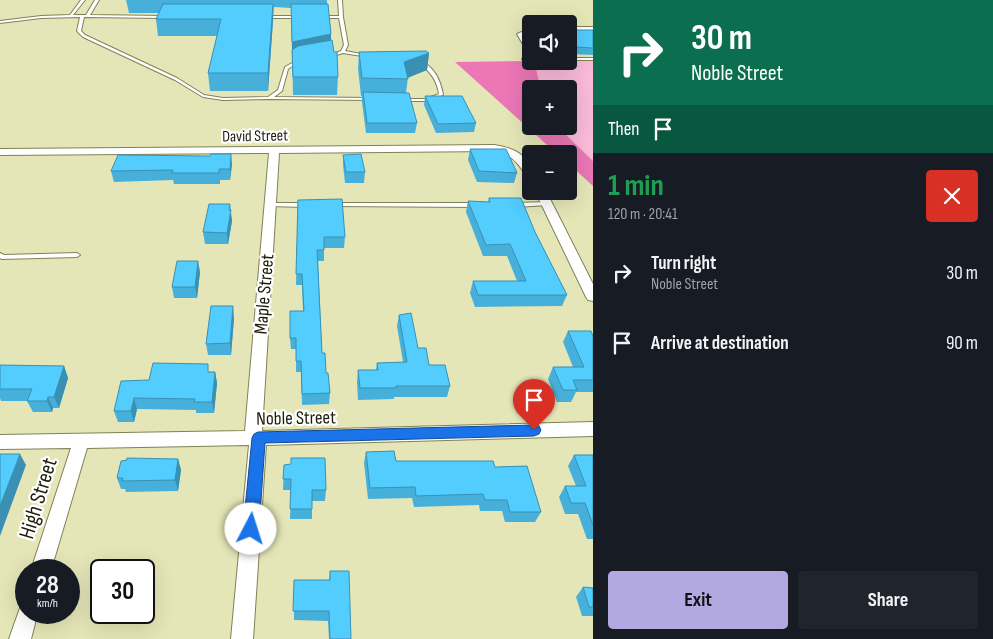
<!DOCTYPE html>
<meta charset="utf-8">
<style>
:root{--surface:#171b24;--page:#20242c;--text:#f1f3f6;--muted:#9ea1a6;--accent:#b3a9e1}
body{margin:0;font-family:"Sofia Sans Condensed",sans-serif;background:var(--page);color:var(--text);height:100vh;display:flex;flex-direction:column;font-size:19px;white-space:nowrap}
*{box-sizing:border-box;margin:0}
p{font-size:16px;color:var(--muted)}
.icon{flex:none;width:28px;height:28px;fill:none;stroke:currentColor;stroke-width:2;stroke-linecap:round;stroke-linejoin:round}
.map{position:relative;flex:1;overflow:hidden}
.details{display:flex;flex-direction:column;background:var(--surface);width:400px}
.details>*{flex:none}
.top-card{background:#0b6e4f;color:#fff;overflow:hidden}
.tools{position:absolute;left:522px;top:15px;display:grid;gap:10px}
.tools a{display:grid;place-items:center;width:55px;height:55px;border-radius:5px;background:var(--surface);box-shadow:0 5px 20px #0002;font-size:25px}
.speed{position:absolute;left:15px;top:559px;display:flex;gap:10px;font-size:25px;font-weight:700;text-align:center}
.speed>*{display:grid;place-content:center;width:65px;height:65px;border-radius:50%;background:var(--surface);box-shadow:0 5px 20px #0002;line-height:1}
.speed small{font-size:12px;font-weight:400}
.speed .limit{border:2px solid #111;border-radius:8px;background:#fff;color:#111}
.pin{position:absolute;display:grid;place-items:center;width:42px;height:42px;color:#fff;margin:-51px -21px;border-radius:50% 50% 50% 0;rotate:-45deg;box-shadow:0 0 5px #0007}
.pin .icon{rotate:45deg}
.me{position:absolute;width:55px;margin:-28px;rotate:5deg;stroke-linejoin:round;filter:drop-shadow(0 0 4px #0008)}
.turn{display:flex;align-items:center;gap:18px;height:105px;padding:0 15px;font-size:22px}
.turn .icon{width:65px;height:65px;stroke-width:2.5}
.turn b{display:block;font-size:35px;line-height:42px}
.then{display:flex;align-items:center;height:48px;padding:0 15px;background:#0003;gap:10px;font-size:19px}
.round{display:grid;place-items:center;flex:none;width:52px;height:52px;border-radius:5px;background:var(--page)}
.summary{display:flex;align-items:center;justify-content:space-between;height:85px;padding:0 15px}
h1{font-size:30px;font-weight:700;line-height:38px;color:#1e9e55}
.cta{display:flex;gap:10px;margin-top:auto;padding:10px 15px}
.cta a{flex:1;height:58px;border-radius:5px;background:var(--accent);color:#111;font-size:20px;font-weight:700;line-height:58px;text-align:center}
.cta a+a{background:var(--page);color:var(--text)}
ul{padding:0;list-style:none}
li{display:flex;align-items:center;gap:15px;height:70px;padding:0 15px}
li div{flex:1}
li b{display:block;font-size:19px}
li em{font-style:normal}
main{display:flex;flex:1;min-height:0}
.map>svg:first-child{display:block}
</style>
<main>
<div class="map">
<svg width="593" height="639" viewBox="0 0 593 639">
<rect width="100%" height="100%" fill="#e5e6b7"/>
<path fill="#fabad9" d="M534 61H593V161L557 126H569V89H541Z"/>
<path fill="#eb77b6" d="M534 61 541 89H531V126H557L593 161V186L569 164V154H557L455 62Z"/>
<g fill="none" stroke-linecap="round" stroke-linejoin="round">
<g stroke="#818156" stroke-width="2">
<path id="service" d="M81 0H85L73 15H86L95 0H99L90 15 165 16 164 18 84 17 81 31 85 35 177 78 204 95 223 98 268 97 278 90 285 67 299 59 301 60 300 61 288 69 282 91 274 97 371 98 373 99 371 100 269 99 223 100 203 97 175 80 83 37 77 31 80 17 41 18 0 23V21L41 16 70 15Z
M338 0H342L343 17 348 45 345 51 367 55 369 56 368 57 343 53 330 57 328 56 341 51 344 45 339 18H320L318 17 320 16H339Z
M265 16H299L301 17 299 18H264Z
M524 58H531V60H523L522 59Z
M569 58H593V60H569Z
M419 61C433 64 441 81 443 95L425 101H400V99H425L439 94C437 80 430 71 419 63Z
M546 202 549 204 548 205 516 207 513 205 516 203Z
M270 203H305L308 205 305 207 268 206V204Z
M333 203H475L478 205 475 207 331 206 330 205Z
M0 253 4 255 77 253 80 255 77 257 2 259 0 258Z"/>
</g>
<g stroke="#818156" stroke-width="2">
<path id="minor" d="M569 27H593V31H569Z
M531 28V32L525 35 531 45V53H528L517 34Z
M494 145C510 147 522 152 531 166V178L527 177C518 163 512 154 494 151L279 153 262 431 593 422V436L266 445 253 639H231L249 445 87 448 51 570H31L71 448 0 449V435L245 431 269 153 0 155V149Z
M535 191H546L593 284V301L588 300 586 297Z
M26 602V612H38L31 639H9L21 605Z"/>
</g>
<use href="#service" fill="#fff" fill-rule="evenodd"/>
<use href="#minor" fill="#fff" fill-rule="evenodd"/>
</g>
<path fill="#47b0da" d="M126 0H327V4L331 34V40L338 77 337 95H293L291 8 274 7 268 91H210L208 73 217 36H158L156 19 159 13H129Z
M569 30H593V55L571 54 569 52Z
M359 52 429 53 427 70 408 77 406 93 417 123 415 133H366L362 102V96H361L358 69Z
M425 96 476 123 474 132 436 133 424 105Z
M470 149 517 173 514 183 477 182 468 160Z
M343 155 365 172 364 183H345L343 165Z
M232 164 230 180H220V184H174L173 180 114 182 111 171Z
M489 198 535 232 567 295 562 306 475 307 470 293 473 281H517L507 256H483L466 212 468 201 488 202Z
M298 200 345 237 344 248H324V261H318L322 353 330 393 329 404 302 405 301 372H296V349H291L290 338 303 311 302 285H296Z
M230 210 232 221 228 244H205L203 232Z
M200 272 197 298H174L172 287Z
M399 315 418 348 429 365 450 386 447 397H394V399L358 400 357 382 358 370H376L377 363 403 362 397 326Z
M234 318 231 355H208L206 344Z
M568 331 593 336V392H576L571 402H557L548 379 553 367H573L563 342Z
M0 365 64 366 68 378 59 408H53L52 412H33L27 401H1L0 398Z
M209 372H215L217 383 214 413H196V410L137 409 134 422H118L114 411 149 380Z
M366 452 396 461 495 467 541 512 535 522H505L502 511H480L479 505 414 507 412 498 368 499 364 463Z
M574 455H593V539H587L578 514H565L559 497 565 486H576L568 466Z
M178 459 181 470 178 491 126 492 125 489H121L117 478Z
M284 465 326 490 325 501H312V519H290L291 490H283Z
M330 571 351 639H329L328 621 294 620V580H329Z
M583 587 593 588V616H582L576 597Z"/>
<path fill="#3990b2" d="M273 4V20L268 91V73Z
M331 34V51L292 60V42Z
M429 53 427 70 405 79 404 62Z
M231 154 232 164 230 180V169Z
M230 204 232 221 228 244 227 233Z
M198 261 200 272 197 298 195 287Z
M233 306 234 318 231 355 230 343Z
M64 366 68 378 59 408 54 397Z
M215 372 217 383 214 413 212 402Z
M48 397 53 408 52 412 47 401Z
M134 398 137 409 134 422 131 411Z
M20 454 26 465 0 536V506Z
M178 459 181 470 178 491 175 480Z"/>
<path fill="#52cdfe" stroke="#3990b2" d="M163 4H273L268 73H208L221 19H156Z
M291 4H328L331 34 292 42Z
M569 30H593V48L573 47 569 42Z
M332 40 334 52H337L338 77H293L292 50 298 46Z
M426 51 429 53 404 62 408 79 362 78 359 52Z
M363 92 409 93 417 123H367Z
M425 96H462L476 123 438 124Z
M470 149H506L517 173 479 171Z
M211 154H231L230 169H219V173H172L173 170 111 171 118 155 210 156Z
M361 154 365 172H346L343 155Z
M489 198H521L535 232 567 295H478L473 281H526L510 244 486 245 468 201 490 202Z
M342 199 345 237H324V250H317L322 353H325L326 373H328L330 393 302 394 301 361H296V338H290V311H304L302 274H296L298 200Z
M209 204H230L229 210H231L227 233 203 232Z
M177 261H198L195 287H172Z
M211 306H233L230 343 206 344Z
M411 313 418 348H426L429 365H445L450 386H396V388H360L358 370H378L377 363 407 362 399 315Z
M568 331H591L593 336V380H573L577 390H563L553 367H584Z
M153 363 208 364V372H215L212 402H194L195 399 134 398 131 411H114L121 381 149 380Z
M0 365 64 366 54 397H48L47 401H27L32 389H0Z
M394 451 396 461H493L495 467 527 466 541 512H510L507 500H485L483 494 416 496 415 487 370 488 366 452Z
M0 454H20L0 506Z
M574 455H593V525L585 503H571L565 486H586Z
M127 458 178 459 175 480 122 481 123 478H117L121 461 127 460Z
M291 458H325L326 490H312V509H290L291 479H283L284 465 291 464Z
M330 571H349L351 639H330L329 611H293L294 580H330Z
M583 587 593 588V607H589Z"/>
<path fill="#1a73e8" stroke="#114b97" d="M534 425 539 426 541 430 539 434 534 436 265 443 259 529 257 534 251 537 246 534 243 529 252 438 254 434 258 432Z"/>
<g text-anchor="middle" stroke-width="4.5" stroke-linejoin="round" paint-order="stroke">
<g font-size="16" fill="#1d1d0b" stroke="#fff">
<text transform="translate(255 135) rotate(-1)" y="6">David Street</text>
</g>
<g font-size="19" fill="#1d1d0b" stroke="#fff">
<text transform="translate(263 294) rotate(-85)" y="7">Maple Street</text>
<text transform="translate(296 417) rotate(-1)" y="7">Noble Street</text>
</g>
<g font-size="22" fill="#1d1d0b" stroke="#fff">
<text transform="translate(37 498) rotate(-73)" y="8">High Street</text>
</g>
</g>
</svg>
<div class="tools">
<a><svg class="icon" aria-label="sound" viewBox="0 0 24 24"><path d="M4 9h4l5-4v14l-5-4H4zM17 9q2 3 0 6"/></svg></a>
<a>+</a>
<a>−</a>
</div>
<div class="speed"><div>28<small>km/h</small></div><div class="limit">30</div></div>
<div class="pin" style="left:534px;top:430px;background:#d93025"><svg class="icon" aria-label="arrive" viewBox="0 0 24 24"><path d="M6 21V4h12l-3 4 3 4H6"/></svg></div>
<svg class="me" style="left:251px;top:529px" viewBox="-20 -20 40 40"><circle r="19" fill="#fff"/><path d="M0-13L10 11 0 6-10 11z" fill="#1a73e8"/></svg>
</div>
<section class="details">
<div class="top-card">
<div class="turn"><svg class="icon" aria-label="right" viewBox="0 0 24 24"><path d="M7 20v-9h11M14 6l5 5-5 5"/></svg><div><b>30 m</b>Noble Street</div></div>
<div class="then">Then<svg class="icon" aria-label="arrive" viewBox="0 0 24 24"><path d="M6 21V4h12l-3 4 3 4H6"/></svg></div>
</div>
<div class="summary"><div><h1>1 min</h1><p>120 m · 20:41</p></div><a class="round" style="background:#d93025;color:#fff"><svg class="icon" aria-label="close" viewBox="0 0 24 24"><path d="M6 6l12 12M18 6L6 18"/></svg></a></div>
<ul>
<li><svg class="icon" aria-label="right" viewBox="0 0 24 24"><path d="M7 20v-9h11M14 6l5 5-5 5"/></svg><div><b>Turn right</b><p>Noble Street</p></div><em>30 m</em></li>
<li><svg class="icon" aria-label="arrive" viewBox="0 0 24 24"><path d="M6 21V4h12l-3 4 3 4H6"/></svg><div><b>Arrive at destination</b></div><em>90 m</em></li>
</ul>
<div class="cta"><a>Exit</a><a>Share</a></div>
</section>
</main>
